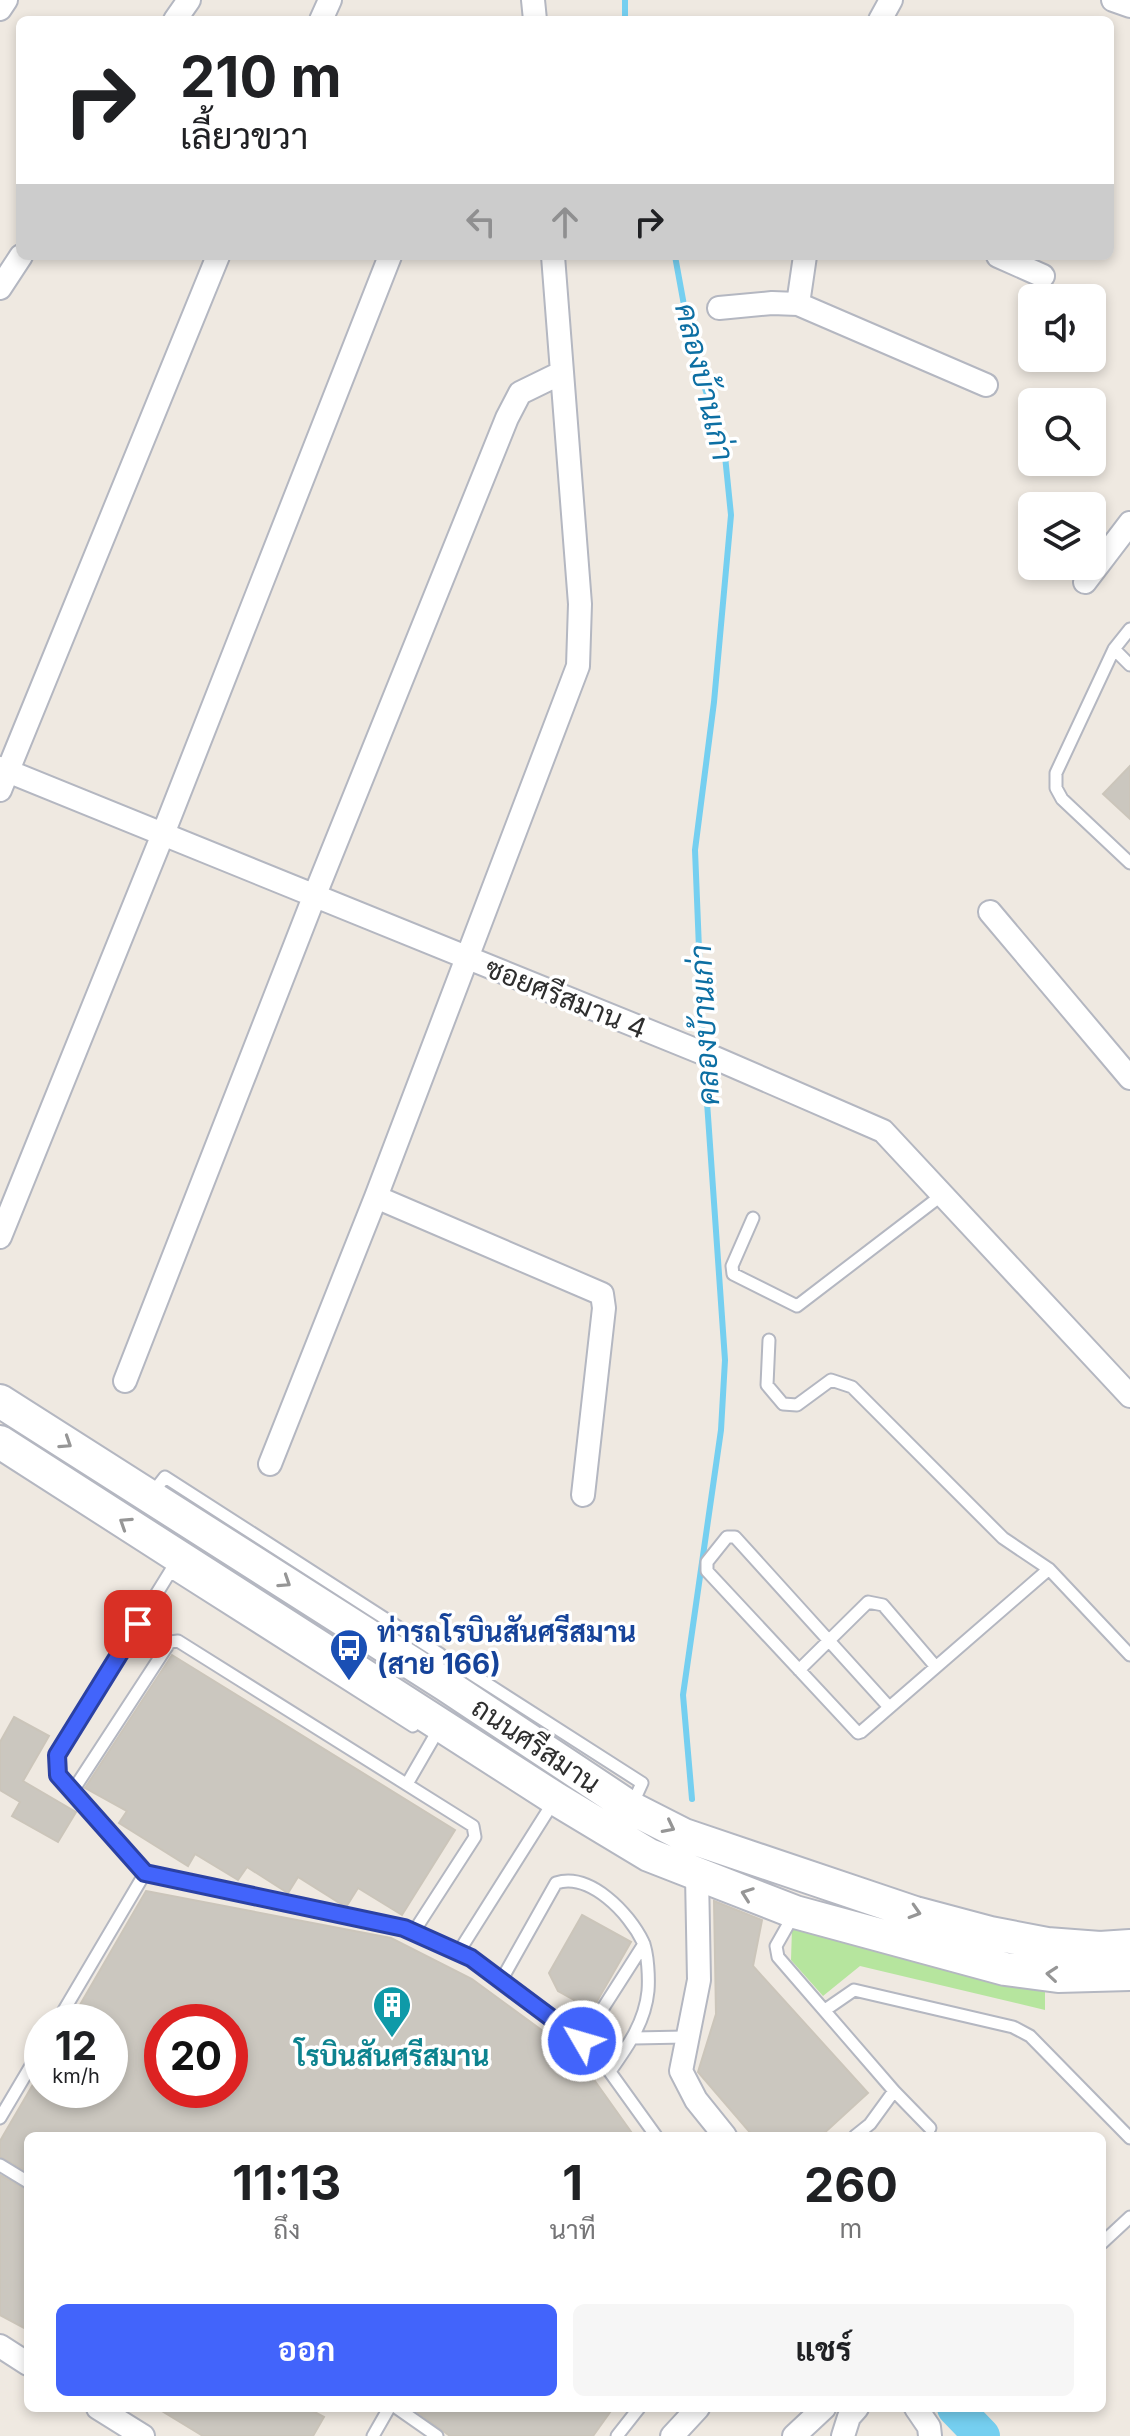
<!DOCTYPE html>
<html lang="th">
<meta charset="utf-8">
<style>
:root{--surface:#fff;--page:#f6f6f6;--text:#202124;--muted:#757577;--accent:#4264fb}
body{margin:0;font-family:Inter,Sarabun,sans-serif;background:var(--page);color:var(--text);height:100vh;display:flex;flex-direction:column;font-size:30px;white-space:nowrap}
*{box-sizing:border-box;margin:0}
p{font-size:26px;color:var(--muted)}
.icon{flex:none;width:44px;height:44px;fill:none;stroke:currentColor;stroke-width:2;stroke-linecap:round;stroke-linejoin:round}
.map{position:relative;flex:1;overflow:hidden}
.drawer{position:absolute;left:24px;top:2132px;width:1082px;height:280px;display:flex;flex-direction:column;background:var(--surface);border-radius:12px;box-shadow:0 4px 12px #0003}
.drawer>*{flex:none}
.guide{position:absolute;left:16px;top:16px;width:1098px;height:244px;border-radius:12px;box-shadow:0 4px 12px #0003;background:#fff;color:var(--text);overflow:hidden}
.tools{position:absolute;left:1018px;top:284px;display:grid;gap:16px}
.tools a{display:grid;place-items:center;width:88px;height:88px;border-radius:12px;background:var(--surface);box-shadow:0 4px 12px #0003;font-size:40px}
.speed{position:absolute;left:24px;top:2004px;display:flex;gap:16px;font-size:40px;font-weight:700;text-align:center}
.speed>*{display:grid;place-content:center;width:104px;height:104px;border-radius:50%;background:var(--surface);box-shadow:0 4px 12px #0003;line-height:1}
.speed small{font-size:20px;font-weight:400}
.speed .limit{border:12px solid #d22;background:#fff;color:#111}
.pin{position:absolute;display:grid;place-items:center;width:68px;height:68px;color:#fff;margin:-34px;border-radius:16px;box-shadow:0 4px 12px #0006}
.me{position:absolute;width:88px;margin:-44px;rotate:308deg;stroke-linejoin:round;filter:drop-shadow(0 0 6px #0008)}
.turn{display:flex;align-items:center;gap:28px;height:168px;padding:0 32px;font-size:36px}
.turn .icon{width:104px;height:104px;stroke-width:2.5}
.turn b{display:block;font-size:56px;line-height:68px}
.lanes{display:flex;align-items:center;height:76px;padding:0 32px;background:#0003;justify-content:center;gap:40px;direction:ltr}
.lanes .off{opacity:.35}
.eta{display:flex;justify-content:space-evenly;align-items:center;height:136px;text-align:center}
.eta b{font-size:48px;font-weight:700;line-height:56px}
.action{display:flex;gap:16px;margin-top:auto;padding:16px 32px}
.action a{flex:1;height:92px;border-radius:12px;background:var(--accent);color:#fff;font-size:32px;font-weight:700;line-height:92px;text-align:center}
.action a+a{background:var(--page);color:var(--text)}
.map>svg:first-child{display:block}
</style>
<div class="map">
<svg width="1130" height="2436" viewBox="0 0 1130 2436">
<rect width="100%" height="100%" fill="#efe9e1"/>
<path fill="#b6e59e" d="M792 1928 921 1964 959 1966 1045 1983V2010L860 1966 823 1996 791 1960Z"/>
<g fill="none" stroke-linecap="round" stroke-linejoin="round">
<path stroke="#75cff0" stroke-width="6" d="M625 0V20
M675 256 692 349 724 446 731 515 714 702 695 850 703 1048
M692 1799 683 1695 721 1430 725 1360 704 1059"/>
<path stroke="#75cff0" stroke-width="36" d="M955 2408 982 2436"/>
</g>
<path fill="#cbc7bf" stroke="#cbc5ba" stroke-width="2" fill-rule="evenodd" d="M1130 766V819L1103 794Z
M172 1655 455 1830 402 1915 358 1888 346 1907 298 1877 288 1893 247 1867 238 1880 195 1854 188 1866 119 1823 127 1811 85 1788Z
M14 1717 49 1736 23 1781 76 1812 58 1842 12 1816 20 1802 0 1790V1742Z
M146 1891 391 1938 472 1979 577 2056 634 2136H28V2172L0 2157V2141L42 2069V2090H110V2022H70ZM162 2022H230V2090H162Z
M714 1901 762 1920 753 1966 868 2093 821 2136H753L698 2072 716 2014Z
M582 1915 631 1942 592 2010 558 1991 549 1973Z
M0 2175 28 2190V2330L0 2315Z
M157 2408H307L324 2417 313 2436H203Z
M412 2408H613L593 2436H450Z"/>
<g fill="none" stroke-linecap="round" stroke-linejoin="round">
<g stroke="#b4b7c1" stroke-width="15">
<path id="lane" d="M1114 649 1130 629
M1130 665 1114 649 1056 773V788L1062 799 1130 863
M753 1218 732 1266 733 1274 797 1306 942 1195
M769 1340 767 1385 783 1404 797 1405 831 1380 852 1387 1003 1538 1049 1569 1130 1655
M150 1496 165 1477 440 1654 436 1674
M178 1559 57 1755 58 1775 145 1873 404 1928 471 1958 592 2047 656 2136
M171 1572 413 1726
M799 1670 868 1602 883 1605 936 1667
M449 1682 464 1669 642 1783 632 1805
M889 1707 735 1537H727L707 1562V1571L858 1733 861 1732C924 1678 986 1623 1049 1569
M407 1784 433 1739
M72 1792 164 1651 170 1642 178 1641 473 1826 475 1837 413 1933
M793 1916 776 1946 778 1957 894 2091 870 2124 855 2136
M458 1953 554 1801
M502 1979 556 1883C590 1872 629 1913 643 1942 648 1953 649 1979 648 1991 645 2022 628 2046 611 2070
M825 2010 854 1990 1013 2027 1030 2036 1130 2138
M57 2022 145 1873
M634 2038 685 2037
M582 2041 644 1944
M894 2091 930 2128
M0 2118 42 2047
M0 2165 28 2182
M1102 2243 1130 2217
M397 2408 437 2436
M373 2436 389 2408
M617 2436 639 2408"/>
</g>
<g stroke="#b4b7c1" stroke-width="26">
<path id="street" d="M533 0 535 20
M1113 0 1130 6
M0 9 6 0
M175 20 189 0
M321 20 330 0
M880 20 891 0
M998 256 1043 276
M0 288 21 256
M798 304 805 256
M719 308 772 303 798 304 986 385
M1085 582 1130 523
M0 768 715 1058 883 1131 1130 1396
M0 790 218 256
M990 912 1130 1078
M376 1197 602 1294 604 1308 583 1495
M0 1237 163 834 390 256
M125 1381 314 897 507 418 520 393 561 373
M270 1464 376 1197 578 666 580 604 553 256
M697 1876 699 1980 681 2071 696 2100 725 2136
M0 2346 28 2364
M98 2408 143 2436
M916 2408 929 2427 930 2436
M672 2436 698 2408
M794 2436 824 2408
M843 2436 849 2417 857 2408"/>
</g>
<g stroke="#b4b7c1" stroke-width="36">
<path id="secondary" d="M0 1401 446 1685 631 1808 684 1835 915 1913 990 1933 1047 1944 1100 1948 1130 1946
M0 1442 556 1799 649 1855 795 1912 1005 1969 1058 1976 1130 1974"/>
</g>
<use href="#lane" stroke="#fff" stroke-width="11"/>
<use href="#street" stroke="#fff" stroke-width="22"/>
<use href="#secondary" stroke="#fff" stroke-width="32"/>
</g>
<defs><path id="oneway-chevron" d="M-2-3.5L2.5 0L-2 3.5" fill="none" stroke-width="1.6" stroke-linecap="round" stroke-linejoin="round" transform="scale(2)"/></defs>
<g stroke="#969696">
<use href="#oneway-chevron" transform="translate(66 1443) rotate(33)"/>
<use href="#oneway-chevron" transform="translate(125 1523) rotate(-147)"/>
<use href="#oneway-chevron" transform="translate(285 1582) rotate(33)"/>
<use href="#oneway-chevron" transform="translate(669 1827) rotate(27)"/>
<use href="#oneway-chevron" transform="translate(747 1894) rotate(-160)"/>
<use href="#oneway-chevron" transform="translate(915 1912) rotate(17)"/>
<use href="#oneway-chevron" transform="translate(1052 1974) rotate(-175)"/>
</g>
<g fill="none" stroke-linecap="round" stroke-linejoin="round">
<g stroke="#2b41a3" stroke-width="20">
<path id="route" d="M138 1624 57 1755 58 1775 145 1873 404 1928 471 1958 582 2041"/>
</g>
<use href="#route" stroke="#4264fb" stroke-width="14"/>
</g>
<defs>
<g id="bus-pin" transform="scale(2)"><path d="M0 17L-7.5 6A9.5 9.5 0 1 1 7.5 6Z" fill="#1a4fb4" stroke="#fff"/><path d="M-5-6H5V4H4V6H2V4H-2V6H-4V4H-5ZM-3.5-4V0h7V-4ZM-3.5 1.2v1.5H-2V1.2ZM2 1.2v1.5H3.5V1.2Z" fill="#fff"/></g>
<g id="building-pin" transform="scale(2)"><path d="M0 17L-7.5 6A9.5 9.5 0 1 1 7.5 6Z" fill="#0f9aa8" stroke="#fff"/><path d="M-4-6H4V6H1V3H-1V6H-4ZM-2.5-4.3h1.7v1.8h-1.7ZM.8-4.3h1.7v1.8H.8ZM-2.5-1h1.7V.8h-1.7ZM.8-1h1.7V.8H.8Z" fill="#fff"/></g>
</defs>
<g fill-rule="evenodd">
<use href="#bus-pin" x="349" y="1648"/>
<use href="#building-pin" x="392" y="2005"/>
</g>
<g text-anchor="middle" stroke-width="7" stroke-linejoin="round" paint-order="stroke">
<g font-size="28" fill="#2e2e2e" stroke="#fff">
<text transform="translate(566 998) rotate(22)" y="10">ซอยศรีสมาน 4</text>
<text transform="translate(536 1745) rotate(34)" y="10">ถนนศรีสมาน</text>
</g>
<g font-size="28" font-weight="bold" fill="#164399" stroke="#fff" text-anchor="start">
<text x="377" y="1642">ท่ารถโรบินสันศรีสมาน<tspan x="377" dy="32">(สาย 166)</tspan></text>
</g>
<g font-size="28" font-weight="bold" fill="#0d838f" stroke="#fff">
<text x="392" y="2066">โรบินสันศรีสมาน</text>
</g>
<g font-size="30" font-style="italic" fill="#0d6fa3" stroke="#fff">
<text transform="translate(704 382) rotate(76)" y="10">คลองบ้านเก่า</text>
<text transform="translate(705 1025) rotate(-93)" y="10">คลองบ้านเก่า</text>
</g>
</g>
</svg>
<div class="tools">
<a><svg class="icon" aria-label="sound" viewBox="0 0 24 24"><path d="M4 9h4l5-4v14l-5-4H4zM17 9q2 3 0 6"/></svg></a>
<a><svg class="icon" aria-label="search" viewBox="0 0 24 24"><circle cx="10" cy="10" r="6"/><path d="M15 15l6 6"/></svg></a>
<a><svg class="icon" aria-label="layers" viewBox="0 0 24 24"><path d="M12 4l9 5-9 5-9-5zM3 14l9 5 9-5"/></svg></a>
</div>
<div class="speed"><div>12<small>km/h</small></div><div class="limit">20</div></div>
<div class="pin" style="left:138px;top:1624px;background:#d93025"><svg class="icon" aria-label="arrive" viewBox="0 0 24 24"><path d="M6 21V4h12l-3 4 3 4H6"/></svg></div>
<svg class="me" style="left:582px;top:2041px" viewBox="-20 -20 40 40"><circle r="17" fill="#4264fb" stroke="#fff" stroke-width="3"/><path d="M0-11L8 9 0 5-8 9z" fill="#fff"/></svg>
<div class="guide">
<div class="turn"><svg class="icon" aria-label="right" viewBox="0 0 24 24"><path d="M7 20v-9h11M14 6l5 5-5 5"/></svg><div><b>210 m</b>เลี้ยวขวา</div></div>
<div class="lanes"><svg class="icon off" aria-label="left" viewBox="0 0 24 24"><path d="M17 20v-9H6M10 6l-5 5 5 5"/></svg><svg class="icon off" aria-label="ahead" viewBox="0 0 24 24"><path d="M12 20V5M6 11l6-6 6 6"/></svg><svg class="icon" aria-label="right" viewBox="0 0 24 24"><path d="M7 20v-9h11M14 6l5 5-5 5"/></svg></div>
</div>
<section class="drawer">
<div class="eta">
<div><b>11:13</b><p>ถึง</p></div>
<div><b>1</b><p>นาที</p></div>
<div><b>260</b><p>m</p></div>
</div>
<div class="action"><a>ออก</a><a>แชร์</a></div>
</section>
</div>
